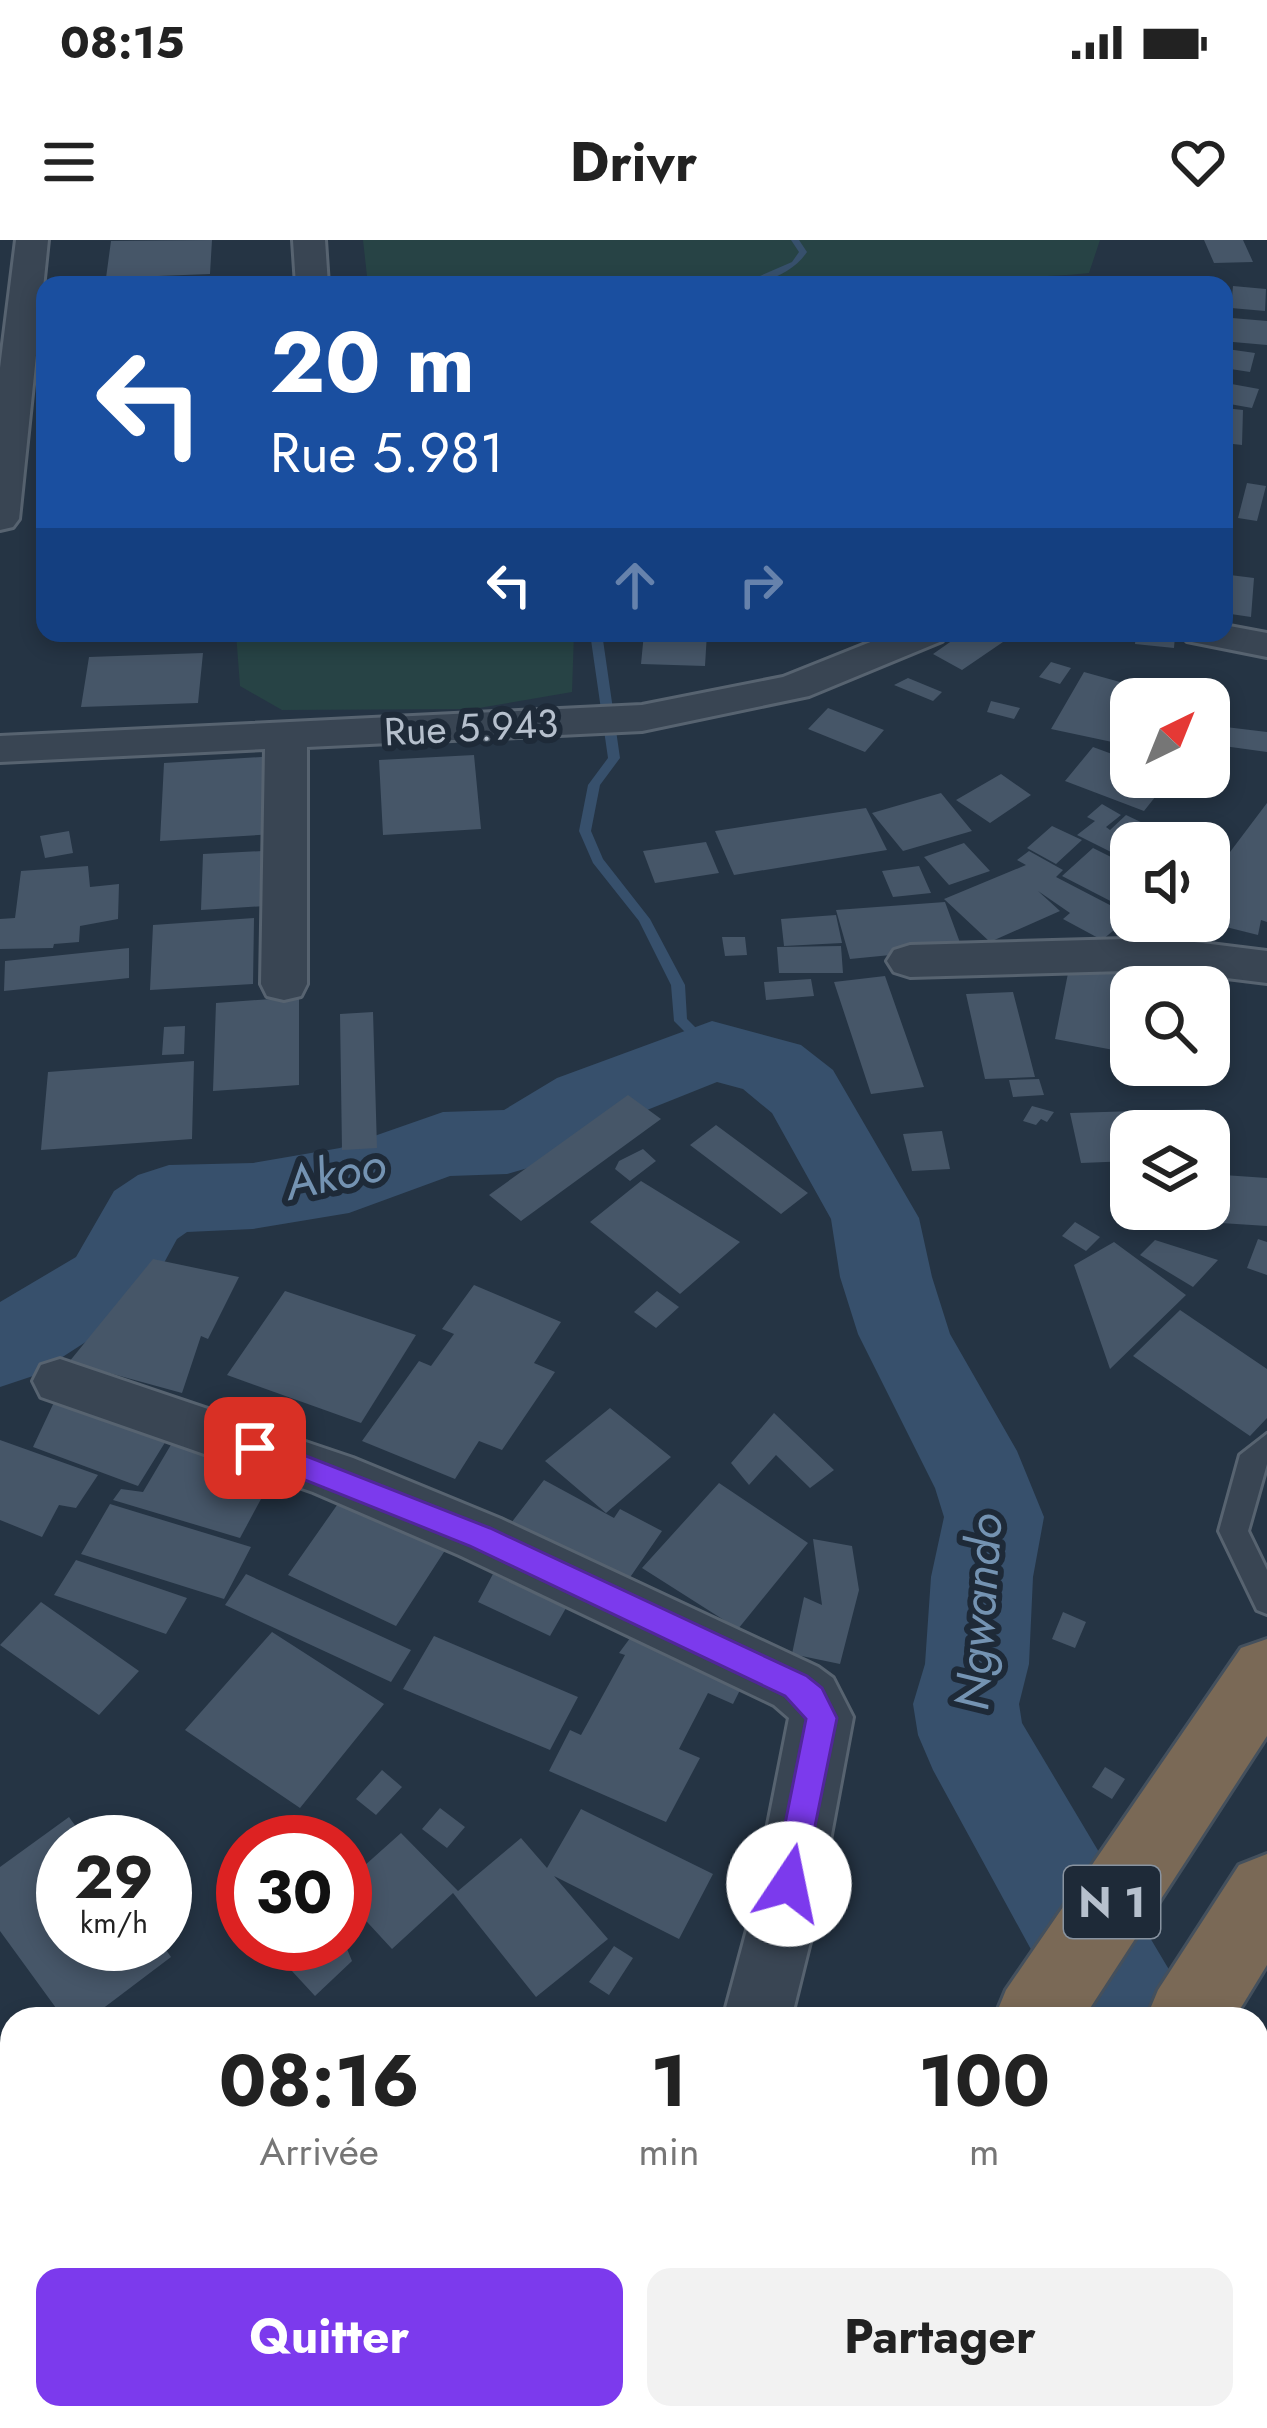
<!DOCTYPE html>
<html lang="fr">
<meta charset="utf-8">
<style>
:root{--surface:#fff;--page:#f2f2f2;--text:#222;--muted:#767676;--accent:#7c3aed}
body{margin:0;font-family:Jost,sans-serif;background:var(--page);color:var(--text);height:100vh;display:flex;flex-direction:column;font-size:45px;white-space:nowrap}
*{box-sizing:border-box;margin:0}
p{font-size:39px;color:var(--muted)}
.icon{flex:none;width:66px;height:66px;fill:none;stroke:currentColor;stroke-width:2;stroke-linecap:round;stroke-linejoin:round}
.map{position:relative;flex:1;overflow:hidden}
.drawer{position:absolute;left:0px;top:1767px;width:1269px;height:423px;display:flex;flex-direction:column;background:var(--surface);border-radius:36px 36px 0 0;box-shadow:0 6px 18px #0003}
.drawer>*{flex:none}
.top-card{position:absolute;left:36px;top:36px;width:1197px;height:366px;border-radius:24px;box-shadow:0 6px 18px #0003;background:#1a4fa0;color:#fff;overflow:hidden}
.needle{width:78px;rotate:43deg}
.controls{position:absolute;left:1110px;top:438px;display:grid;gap:24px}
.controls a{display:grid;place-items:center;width:120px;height:120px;border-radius:24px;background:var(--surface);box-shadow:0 6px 18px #0003;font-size:60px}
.speed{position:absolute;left:36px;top:1575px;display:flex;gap:24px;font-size:60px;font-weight:700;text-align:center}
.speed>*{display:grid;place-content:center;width:156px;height:156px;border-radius:50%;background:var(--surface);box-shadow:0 6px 18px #0003;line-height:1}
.speed small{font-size:30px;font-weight:400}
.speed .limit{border:18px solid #d22;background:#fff;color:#111}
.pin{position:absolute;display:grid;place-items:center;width:102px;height:102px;color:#fff;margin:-51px;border-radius:24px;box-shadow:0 6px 18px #0006}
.me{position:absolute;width:132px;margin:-66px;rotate:11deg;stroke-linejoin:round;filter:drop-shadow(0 0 9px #0008)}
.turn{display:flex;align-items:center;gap:42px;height:252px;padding:0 36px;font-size:54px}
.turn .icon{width:156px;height:156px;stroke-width:2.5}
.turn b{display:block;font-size:84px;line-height:102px}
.lanes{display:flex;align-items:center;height:114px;padding:0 36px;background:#0003;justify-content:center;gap:60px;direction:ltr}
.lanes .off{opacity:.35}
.eta{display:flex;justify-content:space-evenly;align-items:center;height:204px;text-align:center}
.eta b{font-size:72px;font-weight:700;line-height:84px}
.cta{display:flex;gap:24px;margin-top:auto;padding:24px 36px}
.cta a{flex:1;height:138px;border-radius:24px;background:var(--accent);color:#fff;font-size:48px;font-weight:700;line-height:138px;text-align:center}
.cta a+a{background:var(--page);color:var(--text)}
.status{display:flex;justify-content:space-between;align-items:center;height:84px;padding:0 60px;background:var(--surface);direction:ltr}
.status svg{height:33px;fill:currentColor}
header{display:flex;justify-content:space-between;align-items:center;height:156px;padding:0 36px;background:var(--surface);font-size:54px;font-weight:700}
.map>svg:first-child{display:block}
</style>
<div class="status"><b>08:15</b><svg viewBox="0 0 49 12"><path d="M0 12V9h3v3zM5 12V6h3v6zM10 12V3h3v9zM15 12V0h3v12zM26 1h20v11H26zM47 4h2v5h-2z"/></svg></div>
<header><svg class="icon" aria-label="menu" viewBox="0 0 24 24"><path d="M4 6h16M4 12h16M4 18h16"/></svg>Drivr<svg class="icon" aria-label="heart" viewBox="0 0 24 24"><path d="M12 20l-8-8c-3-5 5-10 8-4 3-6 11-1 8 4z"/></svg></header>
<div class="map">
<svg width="1267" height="2188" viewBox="0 0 1267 2188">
<rect width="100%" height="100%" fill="#253444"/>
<path fill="#274345" d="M363 0H1100L1089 33C1024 41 954 31 890 45H368Z
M236 393H574L572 452 473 469 282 470 240 446Z"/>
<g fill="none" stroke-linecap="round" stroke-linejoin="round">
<path fill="#37506c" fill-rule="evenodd" d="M791 0H799L807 12C794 32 764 45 739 45L792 22 799 12Z
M590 393H602L620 518 600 545 591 591 603 619 650 679 685 745 687 779 719 811 712 816 707 814 674 781 671 745 639 681 593 623 579 591 588 545 608 518Z"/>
<path fill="#37506c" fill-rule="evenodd" d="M712 781 801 805 833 830 919 978 932 1037 950 1094 1017 1211 1044 1277 1033 1337 1029 1424 1019 1464 1022 1483 1174 1738 1191 1779H1069L933 1530 918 1495 913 1464 925 1424 931 1337 944 1277 935 1248 858 1094 840 1037 831 979 772 873 743 849 717 842 617 882 559 919 507 934 450 936 349 973 253 989 187 992 177 999 140 1067 33 1136 0 1147V1062L76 1017 114 951 138 935 169 925 253 923 340 908 443 872 504 870 557 838Z
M1257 1935 1267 1939V2077L1257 2073Z"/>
</g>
<path fill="#465668" d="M212 0 210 34 106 38 111 1Z
M1204 0H1243L1253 22 1214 23Z
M1233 46 1266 49 1265 71 1231 68Z
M1232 78 1267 81V105L1233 102Z
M1227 109 1255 113 1250 132 1224 128Z
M1226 143 1259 149 1252 168 1224 163Z
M1224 168 1243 170 1242 205 1224 203Z
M1247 243 1266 246 1257 281 1238 278Z
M1230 335 1254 338 1251 377 1224 373Z
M644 393H707L705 426 641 424Z
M963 393H986L1003 402 962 430 933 414Z
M1136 393 1175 396 1174 408 1135 404Z
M203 413 198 463 81 467 89 417Z
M1051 422 1071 428 1060 444 1039 437Z
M1084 432 1138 447 1135 454 1147 458 1131 459V506L1051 489Z
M908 438 942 452 933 461 894 445Z
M991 461 1020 468 1014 479 987 472Z
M828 468 884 490 865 512 808 489Z
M1209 485 1267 492V512L1209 504Z
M1093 507 1131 521V537H1171L1144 571 1065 541Z
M474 515 481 589 383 595 379 520Z
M276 516 275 594 160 601 164 523Z
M1001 534 1031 555 990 583 956 560Z
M941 553 972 591 903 611 872 573Z
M1267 563V682L1261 680 1258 695 1226 687 1225 693 1182 687 1184 681H1209V626L1230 612Z
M1102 564 1121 575 1106 587 1110 590 1126 575 1185 603H1131V622L1077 595 1095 581 1087 577Z
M866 568 887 610 734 635 715 591Z
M1052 586 1082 600 1056 624 1027 608Z
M69 591 73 613 45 618 40 596Z
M706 602 719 633 655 643 643 611Z
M964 603 990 631 949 645 924 617Z
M1093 608 1131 627V662L1124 668 1062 636Z
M281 610V665L201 670 203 614Z
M1029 611 1063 630 1056 637 1131 676 1102 700 1063 679 1070 673 1038 651 1060 671 990 702 944 659 1026 625 1017 620Z
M88 626 90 647 119 644 118 679 80 686 79 702 54 704 53 708 0 709V679L15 678 21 631Z
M919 626 931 653 893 657 882 631Z
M945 662 962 708 850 719 836 670Z
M836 675 842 703 784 706 781 679Z
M254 678 253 744 150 750 153 685Z
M722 697H745L747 715 725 716Z
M841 706 843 733H779L777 707Z
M129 708V738L4 751 5 721Z
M1071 718 1133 729 1119 811 1055 799Z
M1150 732 1204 745 1203 747H1145Z
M885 736 924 847 871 854 834 742Z
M811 739 814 756 766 760 764 742Z
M1013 752 1035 837 985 839 966 754Z
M299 757V845L213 851 216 763Z
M373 772 377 908 342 910 340 774Z
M185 786 184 814 162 815 164 787Z
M194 821 192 899 41 910 48 832Z
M1039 839 1044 855 1013 857 1009 840Z
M628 855 661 879 521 981 489 955Z
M1032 866 1054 872 1047 882 1041 879 1036 885 1023 881Z
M1205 869 1218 917H1209V891H1131V921L1081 923 1070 873Z
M716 885 808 953 781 974 690 905Z
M942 891 950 929 912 931 903 894Z
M643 909 656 921 630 941 615 929 619 921Z
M1209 934 1267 938V986L1175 980 1174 969H1209Z
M641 941 740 1002 680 1054 590 982Z
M1075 982 1100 997 1086 1011 1062 996Z
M1258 999 1267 1002V1035L1247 1028Z
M1155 1000 1218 1020 1193 1047 1140 1015Z
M1114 1002 1186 1055 1110 1129 1074 1025Z
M153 1019 239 1037 208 1099 201 1096 182 1153 69 1122Z
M474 1045 561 1082 534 1123 555 1132 502 1210 479 1201 455 1239 362 1201 419 1121 431 1126 454 1094 442 1089Z
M285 1051 416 1095 361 1183 227 1135Z
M657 1051 679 1067 656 1088 634 1072Z
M1180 1070 1267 1129V1178L1250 1196 1133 1116Z
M56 1158 169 1196 138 1246 33 1207Z
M610 1168 671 1217 606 1273 545 1221Z
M774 1173 834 1230 810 1248 776 1215 749 1245 731 1223Z
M188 1176 288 1209 240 1298 113 1260 121 1249 143 1252Z
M0 1200 98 1235 76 1268 59 1265 42 1297 0 1280Z
M544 1240 614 1278 620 1269 662 1291 622 1349 508 1287Z
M719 1243 808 1303 738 1389 642 1328Z
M349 1248 455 1295 396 1386 288 1335Z
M110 1264 251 1307 224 1359 81 1314Z
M813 1299 852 1306 859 1350 840 1424 792 1414 804 1357 822 1365Z
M76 1320 187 1358 166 1394 54 1355Z
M246 1334 411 1410 391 1442 225 1365Z
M493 1334 566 1368 550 1396 478 1362Z
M41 1362 139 1431 99 1475 0 1405Z
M1063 1372 1086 1382 1075 1408 1052 1399Z
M642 1382 751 1428 733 1464 708 1453 679 1509 700 1518 666 1582 549 1531 570 1490 581 1495 625 1415 619 1413Z
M272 1392 384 1464 300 1568 185 1490Z
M434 1396 578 1457 550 1510 403 1449Z
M1105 1527 1125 1539 1112 1559 1092 1547Z
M382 1530 402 1547 376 1575 356 1559Z
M440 1568 465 1587 447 1608 422 1589Z
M581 1569 713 1634 679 1699 554 1636 608 1699 536 1757 453 1653 392 1709 345 1658V1643L401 1593 458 1651 521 1598 547 1628Z
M69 1577 87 1602H63V1704H162L171 1717 89 1779H64L0 1691V1627Z
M267 1704H345L352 1721 315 1756Z
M614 1706 633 1718 609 1755 589 1742Z
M0 1934 12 1949V2110L0 2121Z
M25 2178H159L167 2188H15Z
M183 2178H251L241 2188H190Z
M304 2178H462L470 2188H298Z"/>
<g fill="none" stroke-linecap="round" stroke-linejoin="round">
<g stroke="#576370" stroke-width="6">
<path id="lane" d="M1267 1194V1224L1248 1291 1267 1330V1374L1257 1370 1219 1291 1240 1215Z"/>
</g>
<g stroke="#576370" stroke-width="6">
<path id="street" d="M16 0H48L19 279 13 287 0 290V128Z
M293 0H325L328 45H296Z
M1224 385 1267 393V417L1187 401 1181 393H1224Z
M893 393H948L942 401 809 456 642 491 307 507V744L301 756 284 760 267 756 261 744 265 509 0 522V496L642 465 783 437Z
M1162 698 1267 711V743L1162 730 910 737 894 732 887 721 894 710 910 705Z
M60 1119 353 1218 501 1279 818 1427 833 1438 853 1477 814 1686 791 1779H723L748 1686 789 1478 774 1465 459 1315 313 1252 41 1157 33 1141 41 1125Z
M572 2178H648L646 2188H570Z"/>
</g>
<g stroke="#44505d" stroke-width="6">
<path id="highway" d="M1267 1399V1496L1083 1779H994L1006 1750 1241 1408Z
M1267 1614V1725L1234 1779H1146L1158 1750 1239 1625Z
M710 2178H805L801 2188H706Z
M886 2178H980L976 2188H882Z"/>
</g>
<use href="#lane" fill="#394553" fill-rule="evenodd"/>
<use href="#street" fill="#394553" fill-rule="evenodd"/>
<use href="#highway" fill="#7a6956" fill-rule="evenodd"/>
</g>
<path fill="#7c3aed" stroke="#51269a" stroke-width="3" d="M255 1196 490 1288 807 1436 822 1448 837 1478 801 1655 789 1660 777 1655 773 1644 806 1479 785 1456 470 1306 245 1216 240 1208 245 1200Z"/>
<g text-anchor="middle" stroke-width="12" stroke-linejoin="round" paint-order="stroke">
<g font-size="39" fill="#b6c0cd" stroke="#1e2a38">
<text transform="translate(471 487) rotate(-3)" y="14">Rue 5.943</text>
</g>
<rect fill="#1e2a38" stroke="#8893a0" stroke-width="3" x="1064" y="1626" width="96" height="72" rx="9"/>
<g font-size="42" font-weight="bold" fill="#b6c0cd">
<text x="1112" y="1677">N 1</text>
</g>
<g font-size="48" font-style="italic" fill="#7493b2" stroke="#1e2a38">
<text transform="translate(335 933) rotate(-12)" y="17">Akoo</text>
<text transform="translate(978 1372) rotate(-86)" y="17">Ngwando</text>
</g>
</g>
</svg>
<div class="controls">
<a><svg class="needle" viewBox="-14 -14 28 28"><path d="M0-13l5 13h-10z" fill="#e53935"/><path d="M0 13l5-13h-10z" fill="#767676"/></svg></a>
<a><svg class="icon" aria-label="sound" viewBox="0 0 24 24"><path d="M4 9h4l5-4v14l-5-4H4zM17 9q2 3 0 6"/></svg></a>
<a><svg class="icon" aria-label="search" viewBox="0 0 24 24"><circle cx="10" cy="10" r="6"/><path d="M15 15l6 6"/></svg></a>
<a><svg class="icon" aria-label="layers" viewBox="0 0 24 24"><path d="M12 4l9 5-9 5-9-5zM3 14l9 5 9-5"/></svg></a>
</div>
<div class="speed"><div>29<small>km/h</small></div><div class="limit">30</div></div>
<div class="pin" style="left:255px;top:1208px;background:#d93025"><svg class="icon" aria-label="arrive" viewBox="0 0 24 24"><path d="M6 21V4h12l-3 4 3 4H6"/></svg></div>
<svg class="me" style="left:789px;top:1644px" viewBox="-20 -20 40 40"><circle r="19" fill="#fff"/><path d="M0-13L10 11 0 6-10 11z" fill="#7c3aed"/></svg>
<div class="top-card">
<div class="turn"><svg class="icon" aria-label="left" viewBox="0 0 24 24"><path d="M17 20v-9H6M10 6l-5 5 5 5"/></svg><div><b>20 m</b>Rue 5.981</div></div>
<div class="lanes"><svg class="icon" aria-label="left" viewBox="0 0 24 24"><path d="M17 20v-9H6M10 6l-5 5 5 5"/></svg><svg class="icon off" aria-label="ahead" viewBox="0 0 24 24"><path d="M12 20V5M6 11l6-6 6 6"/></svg><svg class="icon off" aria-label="right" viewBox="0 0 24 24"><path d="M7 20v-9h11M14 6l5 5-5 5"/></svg></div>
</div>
<section class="drawer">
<div class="eta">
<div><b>08:16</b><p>Arrivée</p></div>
<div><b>1</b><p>min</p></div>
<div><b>100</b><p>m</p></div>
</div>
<div class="cta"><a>Quitter</a><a>Partager</a></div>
</section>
</div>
